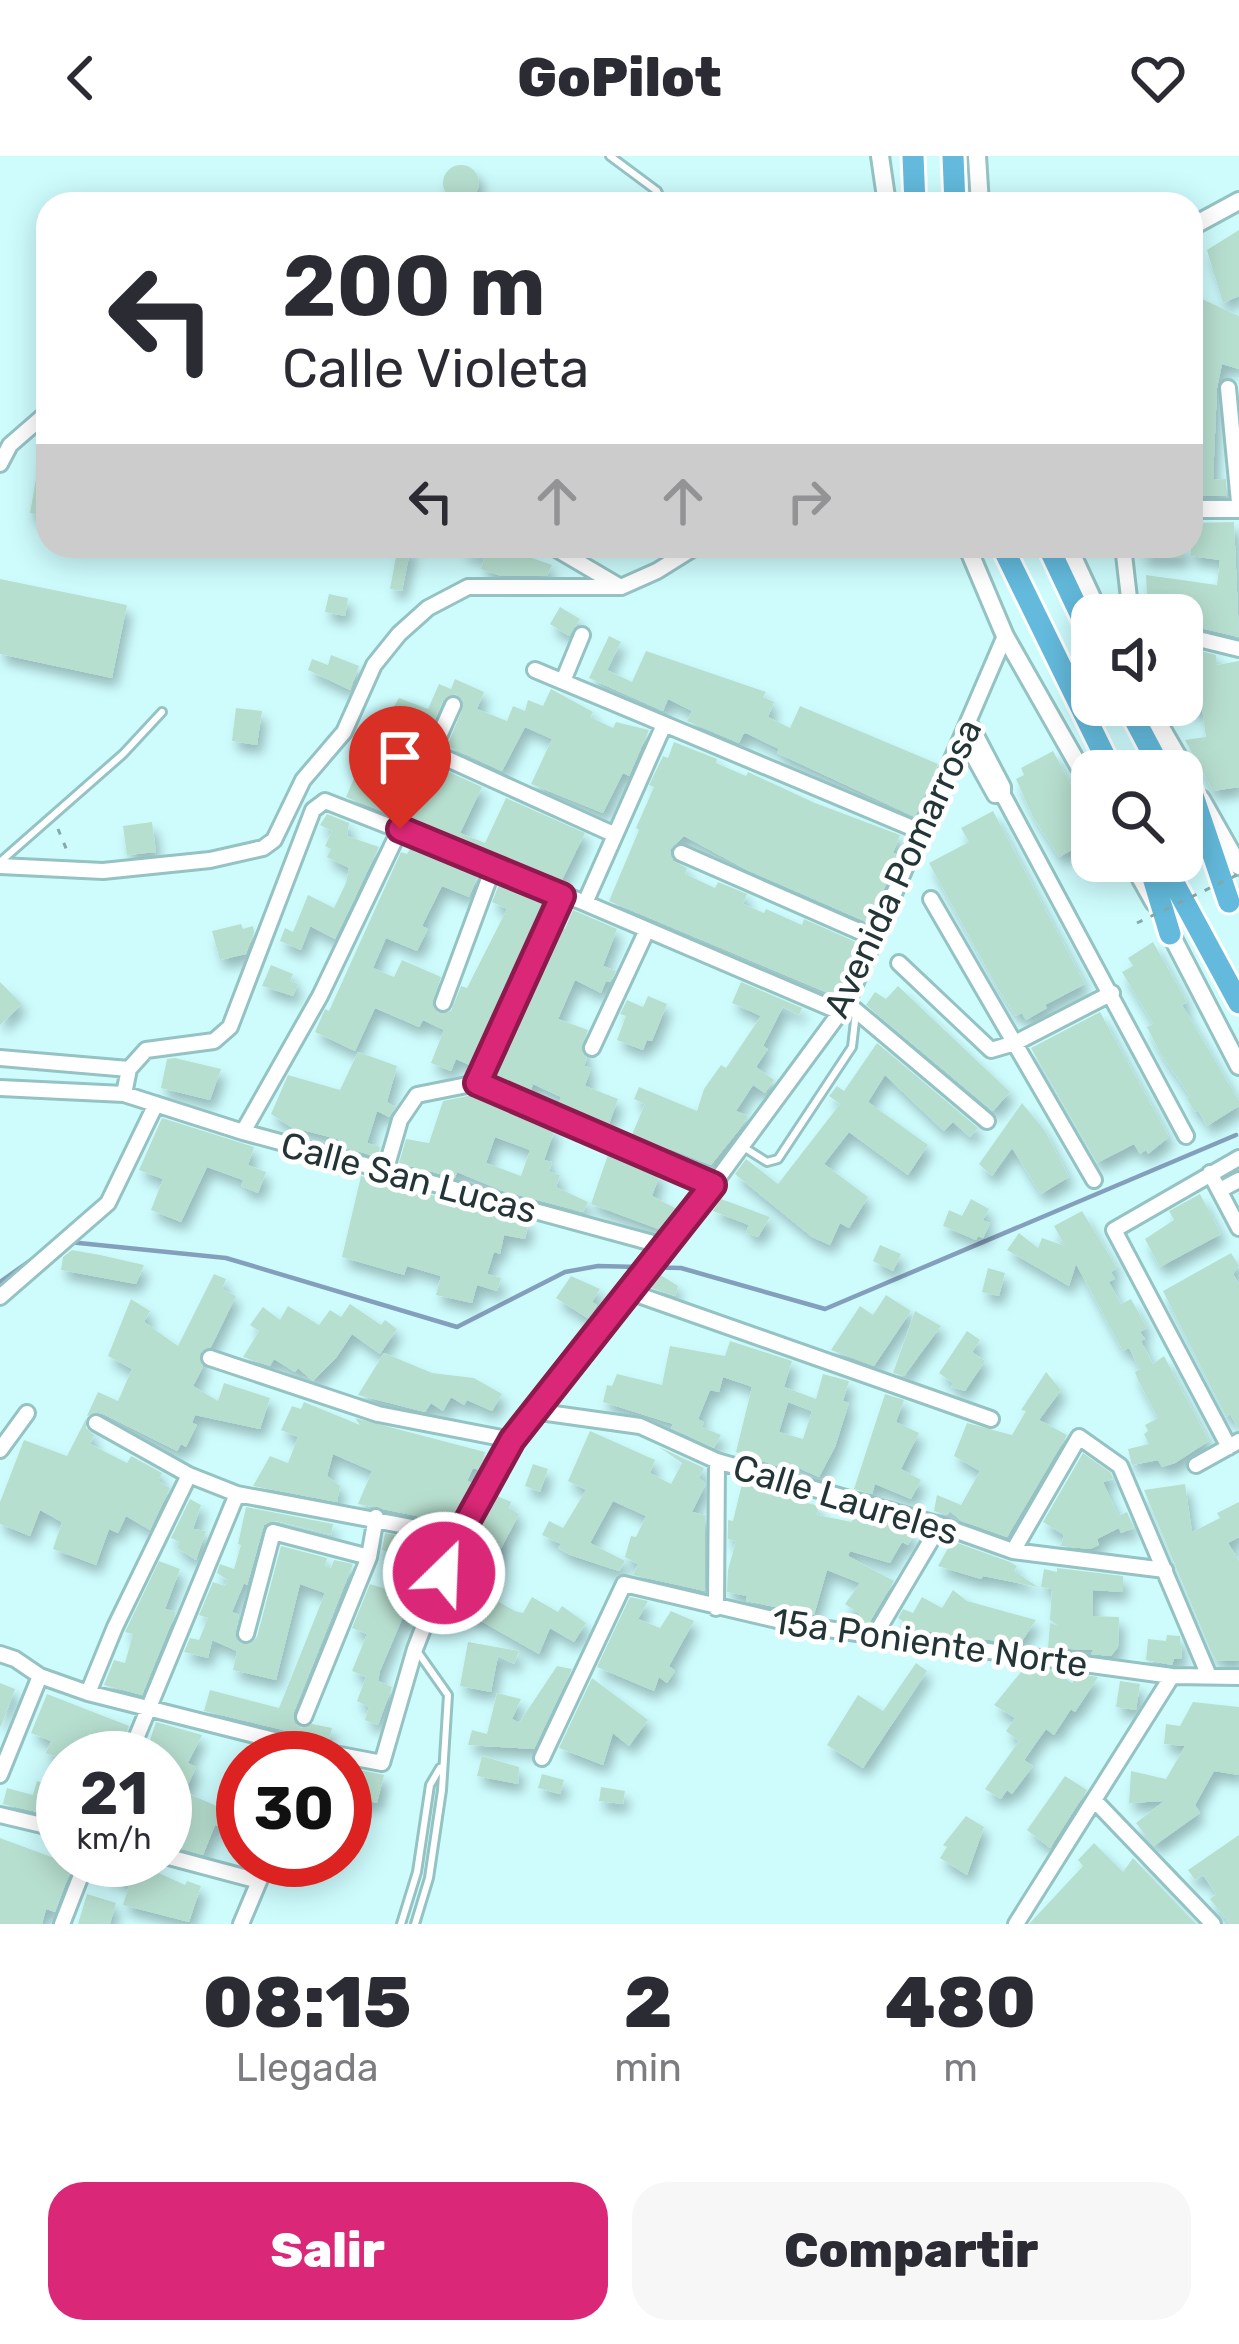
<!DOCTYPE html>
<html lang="es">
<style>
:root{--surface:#fff;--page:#f7f7f7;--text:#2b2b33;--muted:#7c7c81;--accent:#db2777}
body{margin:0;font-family:Rubik,sans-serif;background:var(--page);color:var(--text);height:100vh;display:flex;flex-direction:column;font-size:45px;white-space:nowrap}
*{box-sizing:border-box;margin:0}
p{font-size:39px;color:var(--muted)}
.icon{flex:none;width:66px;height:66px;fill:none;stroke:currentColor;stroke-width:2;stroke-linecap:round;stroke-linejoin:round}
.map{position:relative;height:1768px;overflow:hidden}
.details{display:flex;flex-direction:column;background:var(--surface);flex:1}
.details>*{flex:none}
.banner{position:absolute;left:36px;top:36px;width:1167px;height:366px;border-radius:36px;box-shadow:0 6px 30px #0003;background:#fff;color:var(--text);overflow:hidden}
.controls{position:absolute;left:1071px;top:438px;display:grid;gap:24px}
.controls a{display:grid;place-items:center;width:132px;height:132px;border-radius:24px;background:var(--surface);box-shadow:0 6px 30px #0003;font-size:60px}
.speed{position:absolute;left:36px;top:1575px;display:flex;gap:24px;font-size:60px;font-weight:700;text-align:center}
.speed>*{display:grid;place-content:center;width:156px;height:156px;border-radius:50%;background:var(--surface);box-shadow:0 6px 30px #0003;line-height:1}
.speed small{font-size:30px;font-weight:400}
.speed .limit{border:18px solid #d22;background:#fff;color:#111}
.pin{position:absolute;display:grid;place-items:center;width:102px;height:102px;color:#fff;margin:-123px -51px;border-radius:50% 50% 50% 0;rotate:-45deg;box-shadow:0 0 12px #0007}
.pin .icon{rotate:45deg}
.me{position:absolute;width:132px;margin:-66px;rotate:24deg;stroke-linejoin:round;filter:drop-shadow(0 0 9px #0008)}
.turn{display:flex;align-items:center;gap:42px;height:252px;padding:0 48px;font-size:54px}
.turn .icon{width:156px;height:156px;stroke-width:2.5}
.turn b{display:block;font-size:84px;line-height:102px}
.lanes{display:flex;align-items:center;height:114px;padding:0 48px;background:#0003;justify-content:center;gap:60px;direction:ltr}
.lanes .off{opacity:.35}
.eta{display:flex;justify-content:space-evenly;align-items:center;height:204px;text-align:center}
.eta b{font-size:72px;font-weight:800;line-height:84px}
.button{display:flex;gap:24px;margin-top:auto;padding:24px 48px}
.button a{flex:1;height:138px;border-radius:36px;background:var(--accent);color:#fff;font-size:48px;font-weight:800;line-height:138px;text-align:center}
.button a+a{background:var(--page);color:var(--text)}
header{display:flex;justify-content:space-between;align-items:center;height:156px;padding:0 48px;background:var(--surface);font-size:54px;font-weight:800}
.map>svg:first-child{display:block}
</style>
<header><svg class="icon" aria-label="back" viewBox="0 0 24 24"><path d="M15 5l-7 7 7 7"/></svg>GoPilot<svg class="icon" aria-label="heart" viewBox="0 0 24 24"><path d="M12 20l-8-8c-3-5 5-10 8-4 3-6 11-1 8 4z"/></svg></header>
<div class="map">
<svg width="1239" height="1768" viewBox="0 0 1239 1768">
<defs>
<filter id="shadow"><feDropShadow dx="5" dy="9" stdDeviation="6" flood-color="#0004"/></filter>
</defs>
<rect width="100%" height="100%" fill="#cefcfd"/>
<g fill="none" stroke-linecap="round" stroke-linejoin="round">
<path stroke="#849fbc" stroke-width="4.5" d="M69 1086 226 1102 457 1171 565 1116 598 1110 681 1112 825 1153 1236 979
M0 1126 58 1085"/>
</g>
<path fill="#b7dfd0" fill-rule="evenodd" filter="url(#shadow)" d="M443 27a18 18 0 1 1 36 0a18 18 0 1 1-36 0Z
M1239 74V140L1223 147 1207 94Z
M1191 138 1239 160V213L1222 208 1217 232 1213 324 1226 323 1227 340H1191Z
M41 294 48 295V361L30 357Z
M1234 366 1239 481 1196 471V465H1182V459H1148L1146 419 1217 429 1220 404 1191 400V367Z
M398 390H411L402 435 390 433Z
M463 390H498L552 409 547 420H501L481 413 485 400 463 396Z
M1142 390H1183V402L1142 400Z
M0 423 127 449 112 522 0 498Z
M329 438 348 442 345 460 325 456Z
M560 451 580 463 569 480 550 468Z
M609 480 621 486 607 514 632 526 646 495 766 536 763 541 774 546 768 561 790 572 800 550 938 608 915 661 777 597 779 593 748 578 744 577 739 587 687 565 692 555 668 543 663 555 589 522Z
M1189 492 1216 499 1217 509 1239 505V631L1213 635 1185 584 1206 581 1202 552 1189 554 1182 499V493Z
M331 499 359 510 350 534 308 514 312 503 328 509Z
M455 523 484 536 477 553 507 565 513 550 525 555 528 544 543 550 551 533 593 556 590 561 613 572 616 566 649 574 629 620 623 617 603 657 531 628 552 583 525 571 502 615 447 590 464 549 456 538 443 544 421 598 427 606 482 631 460 677 485 687 506 642 585 677 561 726 346 641 379 564 384 567 399 542 428 553 439 528 451 533Z
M236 552 262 555 257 589 232 585Z
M674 586 717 603 716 607 746 620 748 616 815 647 900 679 893 697 899 699 869 767 747 714 684 680 670 694 673 705 687 712 685 718 715 732 718 726 747 738 743 748 764 757 766 753 802 769 804 763 856 786 848 806 852 807 835 840 609 745 639 674 636 672 654 631 649 629 663 600 668 602Z
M1053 595 1092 668V683L1059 701 1033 661 1016 623 1024 619 1021 612Z
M993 655 1085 828 1045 849 1047 852 1026 864 1022 857 1016 860 998 833 929 707 969 686 961 672Z
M327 658 349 667 347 680 379 691 335 783 310 770 301 794 280 785 285 772 293 776 308 739 334 752 346 727 349 712 327 701 331 693 325 690 332 675 320 669Z
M152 666 156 696 127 699 123 670Z
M411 691 479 717 469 741 442 730 422 770 428 773 417 795 386 782 373 812 394 821 402 804 441 821 432 848 438 857 451 855 461 830 467 832 507 753 492 746 500 726 548 744 472 910 456 903 451 915 431 907 444 874 423 864 419 871 375 852 355 895 315 876 325 853 329 855 401 696 407 698Z
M573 754 617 773 603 810 616 815 610 826 606 825 601 837 575 824 558 863 588 874 581 892 587 902 584 910 591 912 585 930 618 943 609 968 558 949 561 941 533 928 530 937 493 918 560 771 565 773Z
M241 768 243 773 253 770 254 776 246 798 220 804 212 775Z
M1153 786 1187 846 1182 849 1239 945V950L1207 970 1198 954 1195 956 1187 943 1190 940 1162 900 1147 871 1153 868 1122 816 1133 810 1128 802Z
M271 809 293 818 290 825 298 828 293 840 262 830Z
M0 826 22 848 0 869Z
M741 826 802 852 799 859 783 851 763 890 768 893 756 911 774 924 765 937 753 929 736 955 748 960 739 974 711 1009 670 993 668 997 631 981 645 948 634 943 639 931 697 955 704 933 721 909 726 912 761 860 732 847Z
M898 830 1010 936 993 955 866 849 875 836 886 843Z
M648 840 667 848 652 885 647 884 643 894 617 884 626 860 620 858 627 844 643 851Z
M1100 856 1169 981 1148 998 1146 994 1140 998 1134 988 1097 1007 1031 892Z
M877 887 978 972 970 981 953 966 944 975 885 919 868 946 928 989 908 1019 849 976 824 1008 868 1041 849 1072 840 1067 830 1089 812 1081 735 1018 746 1003 778 1028 840 948 829 940 837 930 844 935Z
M358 896 397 910 387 946 395 951 389 961 377 955 367 987 380 991 378 1001 343 991 345 985 291 971 271 958 288 919 340 934Z
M175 902 221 913 210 944 161 932 167 903Z
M473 939 555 973 544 1004 552 1006 549 1016 560 1019 556 1031 588 1046 583 1056 503 1035 457 1016 455 1022 399 1007 406 983 429 987 443 945ZM495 981 530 994 521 1020 486 1007Z
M1022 947 1045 975 1069 1021 1041 1038 1012 992 992 1020 979 1008Z
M162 962 254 991 248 1009 266 1016 258 1037 241 1030 243 1024 207 1011 181 1066 151 1054 163 1023 139 1014Z
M609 996 660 1018 652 1040 677 1053 661 1074 591 1048Z
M361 1020 529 1065 525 1083 504 1079 500 1098 494 1096 487 1118 501 1122 497 1135 477 1129 472 1147 436 1139 441 1120 407 1110 404 1119 342 1101Z
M1200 1038 1221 1078 1160 1111 1145 1083 1174 1064 1169 1055Z
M721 1043 770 1061 758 1081 746 1077 749 1069 713 1055Z
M971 1043 989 1053 983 1064 990 1067 983 1082 978 1080 976 1084 943 1070 949 1054 962 1060Z
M1082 1055 1117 1112 1111 1116 1115 1123 1109 1126 1121 1148 1131 1143 1147 1172 1140 1176 1145 1183 1141 1185 1153 1208 1164 1200 1209 1285 1175 1307 1162 1311 1158 1304 1132 1309 1128 1293 1149 1288 1144 1278 1148 1275 1145 1269 1158 1262 1138 1224 1135 1216 1140 1213 1129 1192 1123 1195 1076 1108 1069 1130 1007 1094 1019 1077 1038 1092 1042 1082 1065 1090 1054 1070Z
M880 1089 901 1098 893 1115 873 1105Z
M72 1094 100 1099 144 1109 136 1128 61 1114 63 1101Z
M1231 1097 1239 1110 1233 1118 1239 1128V1274L1230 1258 1226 1261 1163 1135Z
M988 1112 1005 1117 999 1140 982 1136Z
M214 1118 226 1123 222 1133 236 1140 211 1191 200 1197 203 1211 193 1230 218 1245 224 1227 270 1242 260 1273 195 1259 192 1267 197 1269 186 1291 181 1288 177 1295 101 1257 87 1260 98 1236 118 1245 132 1213 108 1200 131 1143 150 1155 144 1166 178 1190Z
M659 1118 678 1130 675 1140 651 1132Z
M571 1120 600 1133 592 1146 597 1149 589 1163 556 1142Z
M886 1139 911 1155 874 1210 831 1194 860 1150 873 1159Z
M350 1148 381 1169 385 1164 397 1173 380 1198 352 1178 336 1202 313 1225 298 1212 295 1216 274 1203 270 1210 243 1201 259 1175 250 1169 263 1151 280 1164 288 1150 319 1169 330 1154 341 1161Z
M915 1155 941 1170 904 1220 893 1217Z
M967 1175 980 1184 972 1196 985 1205 965 1235 951 1231 953 1227 939 1217Z
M730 1185 792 1205 784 1231 816 1243 823 1218 849 1225 843 1245 849 1247 835 1291 819 1321 785 1306 783 1312 736 1296 752 1231 747 1229 723 1221 719 1236 710 1234 698 1263 704 1266 702 1271 721 1279 714 1292 671 1272 673 1268 603 1246 607 1229 612 1230 617 1218 662 1229 670 1190 725 1200ZM788 1246 812 1255 803 1283 779 1276Z
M384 1197 432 1217 474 1222 502 1238 492 1255 467 1244 464 1249 451 1241 443 1255 431 1247 425 1256 358 1239Z
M1046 1216 1061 1234 1039 1264 1067 1279 1007 1381 962 1365 950 1355 947 1359 934 1355 937 1339 961 1349 980 1315 954 1300 967 1267 1012 1279 1026 1255 1021 1254Z
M885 1238 904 1244 896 1266 919 1277 901 1313 921 1324 911 1343 875 1328 872 1338 854 1333Z
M304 1246 360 1269 355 1262 485 1296 480 1314 473 1312 467 1325 475 1328 459 1356 456 1355 451 1367 358 1348 372 1315 333 1298 327 1320 340 1330 337 1346 253 1330 270 1300 288 1307 298 1281 281 1274 292 1250 301 1253Z
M86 1263V1272L94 1279 90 1288 127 1307 131 1300 162 1317 158 1325 170 1332 150 1374 126 1360 118 1377 109 1373 96 1409 53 1393 62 1366 40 1354 30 1380 0 1368V1346L24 1284 67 1300Z
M590 1275 655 1304 650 1317 671 1328 682 1307 659 1291 704 1312 699 1322 706 1328 692 1356 705 1359V1435L633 1419 638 1408 625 1401 631 1380 636 1381 646 1360 613 1345 590 1387 625 1405 619 1415 570 1399 558 1392 561 1388 542 1379 549 1365 563 1372 586 1334 568 1325Z
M1083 1297 1111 1317 1113 1323 1103 1326 1118 1360 1127 1356 1134 1372 1121 1377 1119 1372 1097 1383 1099 1389 1090 1393 1061 1390 1064 1379 1043 1366Z
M533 1308 548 1313 540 1336 525 1330Z
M742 1328 804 1342 803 1346 819 1350 817 1359 852 1366 854 1356 898 1369 914 1378 908 1389 902 1386 890 1407 850 1395 848 1400 894 1425 869 1467 856 1465 860 1458 845 1448 860 1427 827 1414 814 1459 746 1445 747 1440 727 1436 728 1414 736 1385 728 1383V1364L733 1365Z
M1185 1328 1192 1376 1220 1362 1217 1357 1239 1346V1381L1228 1387 1239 1405V1505L1216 1504 1210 1493 1144 1334Z
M495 1339 511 1346 509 1352 519 1358 479 1435 515 1455 523 1457 532 1441 558 1456 562 1450 586 1467 574 1486 550 1472 539 1498 465 1456 470 1447 449 1436Z
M190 1343 201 1349 193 1373 206 1375 196 1404 177 1392 180 1386 171 1382Z
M246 1351 333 1368 331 1379 276 1365 264 1369 247 1429 244 1427 232 1456 239 1459 235 1480 242 1488H250L257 1481 281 1390 327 1402 325 1410 331 1412 334 1404 353 1408 293 1558 295 1567 301 1572 312 1568 332 1572 329 1585 204 1555 210 1534 279 1552 325 1437 300 1428 276 1524 233 1514 237 1495 212 1484 208 1502 184 1496 190 1482 199 1484 208 1462 199 1459 213 1426 225 1430 228 1424 217 1417 220 1408 234 1413 241 1389 238 1388Z
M385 1377 433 1386 425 1410 415 1406 412 1415 394 1408 397 1400 382 1394Z
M952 1385 1010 1406 1017 1410 1014 1415 1038 1431 983 1420 981 1423 938 1410Z
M159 1405 180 1413 165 1453 176 1456 142 1539 104 1529 114 1504 125 1507 133 1478 125 1476Z
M1057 1412 1123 1420V1436L1093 1434V1460L1119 1461 1118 1491 1111 1500 1091 1498 1093 1494 1048 1492 1050 1467 1059 1470 1050 1464 1052 1433 1041 1431 1044 1413 1057 1416Z
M370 1428 422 1445 414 1466 403 1461 380 1515 378 1525 392 1531 378 1569 365 1564 369 1551 357 1545 366 1521 352 1515 367 1478 352 1472Z
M953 1434 967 1445 1036 1464 1020 1488 901 1472 904 1466 898 1462 903 1453 913 1457 922 1441 942 1452Z
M630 1441 648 1445 638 1463 660 1472 671 1455 694 1465 669 1510 675 1515 667 1527 659 1521 654 1535 597 1511Z
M1167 1479 1180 1480 1182 1503H1174L1172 1509 1146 1504 1148 1483 1166 1485Z
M468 1486 519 1495 514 1508 498 1500 491 1536 460 1530Z
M916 1507 927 1515 863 1612 827 1589 858 1539 883 1555Z
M557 1510 572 1513 534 1593 468 1589 472 1574 487 1578 497 1537 521 1543 512 1563 519 1567Z
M1025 1511 1055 1515 1072 1527 1078 1518 1098 1521 1075 1556 1071 1553 1054 1579 1046 1573 1024 1604 1033 1610 1012 1638 1007 1634 1001 1643 985 1633 1019 1585 1006 1575 1015 1562 994 1549Z
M592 1522 648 1564 629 1590 613 1577 603 1609 559 1592Z
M1120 1525 1140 1528 1136 1554 1116 1551Z
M0 1527 15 1533 1 1570H0Z
M47 1538 129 1570 117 1602H59L46 1597 51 1585 31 1577Z
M1193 1546 1239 1551V1619L1214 1615 1195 1649 1200 1657 1154 1690 1136 1667 1164 1645 1129 1647 1131 1615 1166 1623 1185 1590 1164 1588 1166 1568 1180 1570Z
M156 1566 202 1579 188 1607 196 1611 184 1638 165 1629V1602H154L159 1591 149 1587Z
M482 1600 519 1611 518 1628 477 1620Z
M345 1611 384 1619 377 1647 368 1645 367 1649 345 1644Z
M542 1618 564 1624 560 1638 538 1632Z
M1065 1620 1087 1634 1050 1692 1027 1674Z
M37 1625 63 1633V1662L3 1648 7 1632 33 1639Z
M601 1631 625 1635 623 1648 599 1645Z
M189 1638 226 1654 230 1640 243 1644V1676L215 1669 203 1699 169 1689Z
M966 1660 984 1671 967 1719 940 1702 947 1691 943 1689Z
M1239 1679V1768H1230L1210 1743 1216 1738 1203 1719 1195 1724 1188 1714Z
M0 1682 54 1702 71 1713 55 1756 46 1753 42 1768H0Z
M1094 1687 1123 1716 1133 1702 1196 1768H1029L1083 1710 1078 1704Z
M113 1704 135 1713 137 1707 185 1729 187 1725 201 1730 189 1766 123 1749 130 1727 108 1719Z
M87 1738 116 1747 110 1768H78Z"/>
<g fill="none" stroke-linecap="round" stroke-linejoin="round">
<g stroke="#95c2c3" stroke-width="12">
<path id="service" d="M610 0 657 35 663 48
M0 706 123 598 162 556
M745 992 767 1006 778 1003 852 891 856 856
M401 1768 417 1716 430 1629 440 1612
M415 1768 429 1722 442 1634 448 1539 417 1495"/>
</g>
<g stroke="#95c2c3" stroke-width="20">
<path id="minor" d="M1228 232 1239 346
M0 308 10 289 48 256
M551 390 619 430
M1123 390 1129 442 1137 459
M1182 479 1239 493
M535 514 922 676
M563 525 582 479
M453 549 432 596 613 678
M970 568 1003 631V639L1186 980
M964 583 995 639H1003
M681 697 877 783
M0 710 103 715 210 704 263 692 274 684 303 624 344 576 374 509 399 478 428 452 468 431H621L657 415 697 390
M931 743 1094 1024
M585 747 663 571
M899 807 991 894 1015 887 1112 837
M443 847 493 712
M847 847 987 965
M592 892 647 774
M0 902 129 913
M477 927 713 1029
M477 927 562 740
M0 932 124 938 243 976 664 1090
M124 938 129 913 146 894 214 885 230 871 313 654 325 645 585 747 840 856
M243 976 320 840 400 673
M385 1016 400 964 417 939 477 927
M1210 1017 1239 1072
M1220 1034 1239 1024
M630 1136 991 1263
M0 1141 108 1047 156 948
M210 1202 378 1258 512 1284
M533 1255 640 1270 717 1305 940 1369 1013 1395 1165 1414
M96 1267 189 1319 237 1338 459 1380
M1229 1291 1114 1074 1239 1002
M0 1294 27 1257
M1196 1309 1239 1285
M1013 1395 1079 1281 1120 1310 1209 1520
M716 1452 717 1305
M246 1478 273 1376 369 1401
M875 1479 940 1369
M0 1498 15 1503 40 1520 88 1537 314 1594 382 1607 415 1493 459 1380 512 1284 713 1029 847 847 1005 480
M88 1537 115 1471 189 1319
M304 1561 369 1401 376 1361
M128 1602 237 1338
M542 1602 624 1428 798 1469 1172 1520 1239 1521
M0 1619 40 1520
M1096 1646 1213 1768
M0 1659 63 1674
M165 1700 259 1725
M62 1768 87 1704
M241 1768 268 1704
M1016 1768 1172 1520"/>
</g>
<g stroke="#95c2c3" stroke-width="22">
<path id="tertiary" d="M880 0 887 48
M977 0 980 48
M1191 71 1239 45
M1191 353H1239
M967 390 1005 480 1092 633
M1068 390 1100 459
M1148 549 1189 620
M1201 643 1239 710
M1131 705 1154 746
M1166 769 1239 910"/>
</g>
<g stroke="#fff" stroke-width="27">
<path id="trunk" d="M913 0 915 48
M953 0 955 48
M1002 390 1112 615
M1048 390 1092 483
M1127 549 1162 615
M1183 610 1229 746
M1148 705 1170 778
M1162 705 1239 847"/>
</g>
<path stroke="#85a8a9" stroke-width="3" stroke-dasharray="6 9" stroke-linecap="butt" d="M58 673 68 697"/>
<use href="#service" stroke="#fff" stroke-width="6"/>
<use href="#minor" stroke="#fff" stroke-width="14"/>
<use href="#tertiary" stroke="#fff" stroke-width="16"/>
<use href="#trunk" stroke="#63badc" stroke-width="21"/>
<path stroke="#85a8a9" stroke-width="3" stroke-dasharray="6 9" stroke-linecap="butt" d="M1137 767 1239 718"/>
</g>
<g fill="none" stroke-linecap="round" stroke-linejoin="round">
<g stroke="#8e194d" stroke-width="30">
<path id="route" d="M400 673 562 740 477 927 713 1029 512 1284 459 1380 444 1417"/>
</g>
<use href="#route" stroke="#db2777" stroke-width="21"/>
</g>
<g text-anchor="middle" stroke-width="10" stroke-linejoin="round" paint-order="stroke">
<g font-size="36" fill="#233536" stroke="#fff">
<text transform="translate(902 712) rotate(-65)" y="13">Avenida Pomarrosa</text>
<text transform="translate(409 1021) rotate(15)" y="13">Calle San Lucas</text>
<text transform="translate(846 1343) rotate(17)" y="13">Calle Laureles</text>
<text transform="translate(930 1486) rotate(8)" y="13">15a Poniente Norte</text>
</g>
</g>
</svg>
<div class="controls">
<a><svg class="icon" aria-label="sound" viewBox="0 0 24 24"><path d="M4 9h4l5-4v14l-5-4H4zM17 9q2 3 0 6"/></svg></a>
<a><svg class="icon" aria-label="search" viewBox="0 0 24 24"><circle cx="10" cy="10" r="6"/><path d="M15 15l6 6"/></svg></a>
</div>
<div class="speed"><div>21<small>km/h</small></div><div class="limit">30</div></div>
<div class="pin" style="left:400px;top:673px;background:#d93025"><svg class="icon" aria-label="arrive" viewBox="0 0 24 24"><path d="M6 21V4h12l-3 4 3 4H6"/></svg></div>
<svg class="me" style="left:444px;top:1417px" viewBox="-20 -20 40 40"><circle r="17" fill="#db2777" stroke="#fff" stroke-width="3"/><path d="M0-11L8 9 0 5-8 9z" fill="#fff"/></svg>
<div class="banner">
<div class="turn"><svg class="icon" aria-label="left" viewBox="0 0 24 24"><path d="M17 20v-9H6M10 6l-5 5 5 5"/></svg><div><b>200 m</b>Calle Violeta</div></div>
<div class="lanes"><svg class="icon" aria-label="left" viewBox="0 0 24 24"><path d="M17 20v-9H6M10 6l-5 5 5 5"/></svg><svg class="icon off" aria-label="ahead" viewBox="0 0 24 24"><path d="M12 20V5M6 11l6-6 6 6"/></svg><svg class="icon off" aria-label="ahead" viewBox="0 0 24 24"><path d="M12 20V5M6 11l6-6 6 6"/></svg><svg class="icon off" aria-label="right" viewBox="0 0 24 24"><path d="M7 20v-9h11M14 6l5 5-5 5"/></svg></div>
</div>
</div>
<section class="details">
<div class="eta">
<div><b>08:15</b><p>Llegada</p></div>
<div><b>2</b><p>min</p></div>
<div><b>480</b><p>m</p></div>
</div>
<div class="button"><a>Salir</a><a>Compartir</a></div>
</section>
